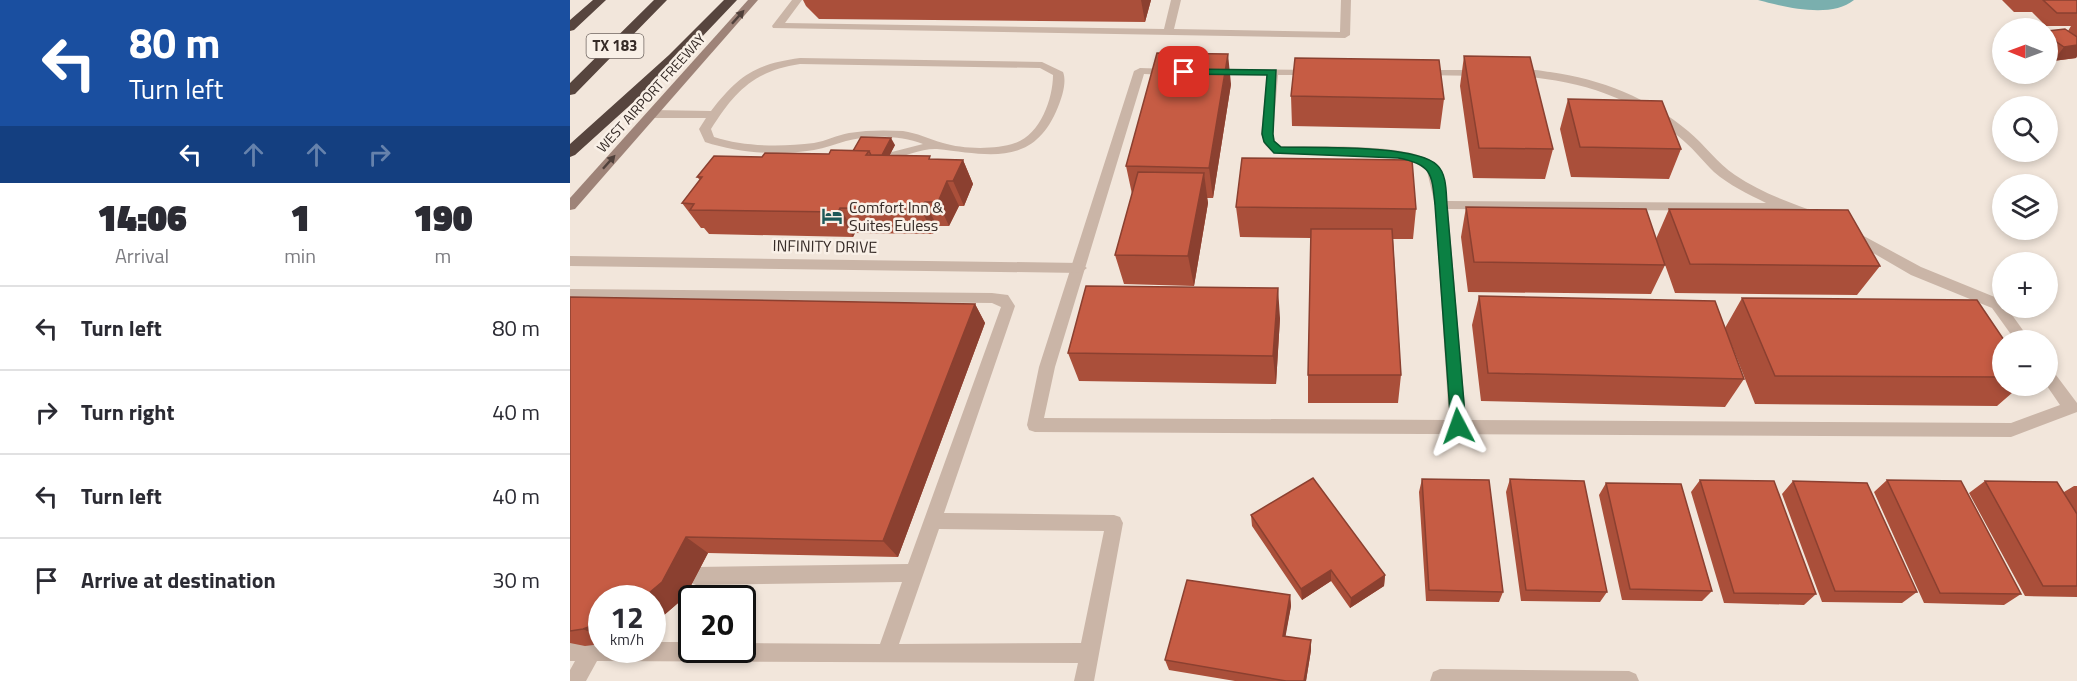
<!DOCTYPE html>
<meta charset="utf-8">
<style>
:root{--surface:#fff;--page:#f2f2f3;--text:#2b2b33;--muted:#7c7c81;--line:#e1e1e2}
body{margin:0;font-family:"Titillium Web",sans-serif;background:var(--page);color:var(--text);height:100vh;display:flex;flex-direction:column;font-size:22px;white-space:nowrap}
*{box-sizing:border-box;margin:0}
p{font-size:20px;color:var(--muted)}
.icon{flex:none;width:33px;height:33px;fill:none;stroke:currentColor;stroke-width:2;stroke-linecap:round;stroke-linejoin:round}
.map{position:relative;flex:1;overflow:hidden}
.sheet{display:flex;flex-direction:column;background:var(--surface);width:570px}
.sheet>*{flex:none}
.top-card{background:#1a4fa0;color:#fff;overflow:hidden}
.needle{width:39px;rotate:271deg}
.tools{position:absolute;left:1422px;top:18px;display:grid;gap:12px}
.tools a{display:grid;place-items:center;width:66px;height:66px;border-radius:50%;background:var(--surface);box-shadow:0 3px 9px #0003;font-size:30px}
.speed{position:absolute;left:18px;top:585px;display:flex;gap:12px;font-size:30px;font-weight:700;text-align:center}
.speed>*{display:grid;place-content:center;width:78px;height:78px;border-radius:50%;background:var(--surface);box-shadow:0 3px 9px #0003;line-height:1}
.speed small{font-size:15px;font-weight:400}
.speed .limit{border:3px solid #111;border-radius:9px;background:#fff;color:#111}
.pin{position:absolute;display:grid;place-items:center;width:51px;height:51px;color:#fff;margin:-26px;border-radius:12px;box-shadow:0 3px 9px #0006}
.me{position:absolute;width:66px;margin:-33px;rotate:356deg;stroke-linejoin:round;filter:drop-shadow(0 0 4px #0008)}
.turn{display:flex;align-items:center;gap:21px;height:126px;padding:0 30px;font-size:27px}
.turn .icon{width:78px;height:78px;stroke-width:2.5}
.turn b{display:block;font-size:42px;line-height:51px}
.lanes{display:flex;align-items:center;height:57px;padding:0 30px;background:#0003;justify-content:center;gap:30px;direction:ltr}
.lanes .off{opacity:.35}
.eta{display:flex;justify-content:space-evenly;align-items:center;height:102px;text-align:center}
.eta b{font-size:36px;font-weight:800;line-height:42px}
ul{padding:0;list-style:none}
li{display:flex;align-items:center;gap:18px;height:84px;padding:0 30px;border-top:2px solid var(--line)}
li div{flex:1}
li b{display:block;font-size:22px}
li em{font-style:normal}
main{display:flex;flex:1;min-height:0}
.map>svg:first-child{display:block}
</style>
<main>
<section class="sheet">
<div class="top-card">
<div class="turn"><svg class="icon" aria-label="left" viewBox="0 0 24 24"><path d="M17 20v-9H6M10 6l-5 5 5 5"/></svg><div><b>80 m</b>Turn left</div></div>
<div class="lanes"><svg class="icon" aria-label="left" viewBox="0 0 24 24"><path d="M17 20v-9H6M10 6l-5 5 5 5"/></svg><svg class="icon off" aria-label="ahead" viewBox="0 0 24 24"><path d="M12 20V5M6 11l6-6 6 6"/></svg><svg class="icon off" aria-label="ahead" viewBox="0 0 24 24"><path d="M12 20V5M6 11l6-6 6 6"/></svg><svg class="icon off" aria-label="right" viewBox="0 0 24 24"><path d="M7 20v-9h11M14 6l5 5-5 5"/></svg></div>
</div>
<div class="eta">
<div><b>14:06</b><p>Arrival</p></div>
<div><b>1</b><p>min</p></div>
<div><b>190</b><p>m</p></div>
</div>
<ul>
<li><svg class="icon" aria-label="left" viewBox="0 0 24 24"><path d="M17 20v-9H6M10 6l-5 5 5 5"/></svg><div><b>Turn left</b></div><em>80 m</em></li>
<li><svg class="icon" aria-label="right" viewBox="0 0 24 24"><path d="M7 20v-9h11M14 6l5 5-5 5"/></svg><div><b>Turn right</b></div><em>40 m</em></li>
<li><svg class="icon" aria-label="left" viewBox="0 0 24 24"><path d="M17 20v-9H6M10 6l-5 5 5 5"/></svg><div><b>Turn left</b></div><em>40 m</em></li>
<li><svg class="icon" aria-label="arrive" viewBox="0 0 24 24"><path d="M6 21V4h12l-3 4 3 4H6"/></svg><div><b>Arrive at destination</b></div><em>30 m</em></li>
</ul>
</section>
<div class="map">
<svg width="1507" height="681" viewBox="0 0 1507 681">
<rect width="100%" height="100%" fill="#f2e6db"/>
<path fill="#7aafae" d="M1188 0H1284C1261 19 1214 7 1188 0Z"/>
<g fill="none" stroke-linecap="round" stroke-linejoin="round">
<path fill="#cab5a7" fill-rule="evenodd" d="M222 0H232L215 23 594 29 601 0H611L604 29 770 32 771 0H781L780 35 775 38 203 28 202 26Z
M230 58 472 62 493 72C497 82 492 97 488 107 464 167 420 155 367 149 353 148 332 157 318 161L312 157 314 154 353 144C330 135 299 135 276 141 265 144 255 148 244 150 209 156 169 153 135 142L129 129 136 118H82L76 114 82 110 141 111C168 76 185 64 230 58ZM230 64 470 68 483 75C483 99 470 135 445 143 425 150 392 149 373 143 359 139 347 133 333 131 316 130 296 130 279 133 267 135 256 141 244 143 212 147 175 147 144 137L141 129C165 91 184 71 230 64Z
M570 68 601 69 607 72 601 75 574 74 485 367 474 418 879 420 865 205 857 171 846 163 828 158 704 153 695 145 691 134 697 75 636 74V70L640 69 746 70V74L742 75H708L703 134 705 141 711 146C744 147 840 143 863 162 874 171 875 187 877 201L1196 203C1178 194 1159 185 1144 172 1132 160 1121 146 1108 136 1061 96 1007 80 946 76L940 73C949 66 969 71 980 72 1031 79 1079 98 1118 131 1135 145 1147 163 1165 175 1190 192 1220 203 1249 213L1251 216 1244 220 1216 211 878 209 896 420 1441 423 1490 405 1477 386 1478 369 1483 371 1507 403V412L1441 437 465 432 459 430 457 425 469 367 564 71Z
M853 70H913L919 73 913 76 849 75 847 73Z
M1279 228 1351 267 1432 300V308H1437L1460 340H1445L1422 308 1341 275 1274 236 1272 233Z
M0 289 422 293 438 295 445 306 374 513 544 515 550 517 553 523 524 681H504L508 663 27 661 16 681H0V670L5 661H0V641H32V650H82V642H122V650H172V643L310 644 332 582 126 585 119 582 117 576 119 570 126 567 338 564 431 307 422 303 0 299ZM369 529 534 531 511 643 329 644Z"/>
<path fill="#cab5a7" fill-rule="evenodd" d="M0 256 510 263 517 268 510 273 0 266Z
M870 669 1059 671 1066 674 1069 681H860L863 672Z"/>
<path fill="#9e8378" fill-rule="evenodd" d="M178 0H188L5 209 0 210V198Z"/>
<path fill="#57453e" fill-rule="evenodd" d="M23 0H36L4 30 0 31V20Z
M84 0H97L5 94 0 95V83Z
M154 0H167L109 61 5 155 0 157V144L99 55Z"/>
</g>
<path fill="#aa4f3a" d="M233 0H581L575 22 249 19 236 6Z
M1432 0H1507V56L1506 58 1483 61 1478 57V31H1498L1501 26H1476L1462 12H1444Z
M894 56 983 149 975 179 903 178 890 86Z
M661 84 643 198H637L638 203 624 286 554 284 545 255 562 194 556 166Z
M721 96 874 99 870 129 722 126Z
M998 99 1111 149 1099 179 1001 177 990 129Z
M325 145 319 156 361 159 393 160 403 184 394 206H389L379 226H367L363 234 285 233 283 237 139 234 134 228H131L112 203 130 180 127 177 192 157 259 154Z
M666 207 846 209 843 239H823L831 375 828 403H738V375L741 238 670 237Z
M896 207 1095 265 1081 294 898 292 891 237Z
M1099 209 1310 266 1287 295 1105 293 1086 239Z
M909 296 1155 328 1172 298 1432 340V386H1450L1427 406 1185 404 1156 331 1174 379 1155 407 911 401 902 325Z
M0 297 405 304 415 323 328 557 138 553 115 597 93 616 82 623V598H32V644L15 646 0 643Z
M710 318 706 384 509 381 498 353Z
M852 479 933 592 929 602 856 601 849 492Z
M940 479 1037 592 1030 602 951 601 936 492Z
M1130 480 1246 594 1234 605 1154 603 1121 492Z
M1317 480 1451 594 1434 605 1354 603 1304 492Z
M1223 481 1347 592 1332 603 1252 602 1212 494Z
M1415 481 1494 492 1504 486H1507V597L1455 596 1399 493Z
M1036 483 1142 591 1132 601 1052 600 1029 495Z
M681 515 815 575 814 586 780 608 761 581 732 600 682 526Z
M720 595 721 606 715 636 741 650 736 681H665L599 670 595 660Z"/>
<path fill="#8b4030" d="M571 0H581L575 22Z
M1507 45V56L1506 58 1483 61 1494 47Z
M658 54 661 84 643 198 639 168Z
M321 138 325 145 312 170 308 163Z
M393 160 403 184 394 206 383 181Z
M634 173 638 203 624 286 618 256Z
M377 181 389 206 379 226 368 202Z
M355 202 367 226 363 234 351 209Z
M270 208 285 233 283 237 268 212Z
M708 288 710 318 706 384 703 356Z
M405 304 415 323 328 557 313 541Z
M116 537 138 553 115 597 93 616 82 623V598H73Z
M761 570V581L732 600 731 589Z
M815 575 814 586 780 608 781 598Z
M720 595 721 606 714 645 713 636Z
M32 622V638L13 629Z
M741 640V650L736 681H734Z"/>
<path fill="#c65c44" stroke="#8b4030" stroke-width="1.5" d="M1473 0H1507V13H1487Z
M1495 29 1507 37V45L1494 47 1478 36V31Z
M587 53 658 54 639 168 556 166Z
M894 56 960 57 983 149 909 148Z
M725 58 869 60 874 99 721 96Z
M998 99 1092 101 1111 149 1010 147Z
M291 137 321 138 312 155H301L299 151H283Z
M261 150 299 151 296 155 360 156 359 159 393 160 383 181H377L368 202H355L351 209 270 208 268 212 120 210 124 204 112 203 132 177H127L144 156 192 157 195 153 259 154Z
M672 158 842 160 846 209 666 207Z
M568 172 634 173 618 256 545 255Z
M896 207 1076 209 1095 265 904 262Z
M1099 209 1278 210 1310 266 1120 264Z
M741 229H822L831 375H738Z
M516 286 708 288 703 356 498 353Z
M909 296 1145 301 1174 379 918 373Z
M0 297 405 304 313 541 116 537 92 582 73 598H32V622L13 629 0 631Z
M1172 298 1407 300 1434 340H1432V377L1205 376Z
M743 478 815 575 781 598 761 570 731 589 681 515Z
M852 479 919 480 933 592 859 590Z
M940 479 1014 481 1037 592 956 590Z
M1130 480 1204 481 1246 594 1164 593Z
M1317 480 1391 481 1451 594 1370 593Z
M1223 481 1297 483 1347 592 1265 591Z
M1415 481 1487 482 1507 514V586H1473Z
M1036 483 1111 484 1142 591 1060 589Z
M617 580 720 595 713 636 741 640 734 681H716L595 660Z"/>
<defs><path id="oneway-solid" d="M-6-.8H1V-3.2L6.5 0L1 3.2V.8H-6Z" transform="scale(1.5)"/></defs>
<g fill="#50413b">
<use href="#oneway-solid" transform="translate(168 17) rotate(-48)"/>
<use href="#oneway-solid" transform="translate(39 162) rotate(-48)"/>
</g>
<path fill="#0b8043" stroke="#07532c" stroke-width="1.5" d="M614 69 706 70 703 134 704 141 711 147C744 148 846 144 867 165 877 174 876 193 877 205L896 426 894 430 888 432 883 430 881 426 865 205C862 174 862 164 828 158L704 153 694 142 692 134 697 75 611 74V70Z"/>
<defs>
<g id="hotel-bare" transform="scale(1.62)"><path d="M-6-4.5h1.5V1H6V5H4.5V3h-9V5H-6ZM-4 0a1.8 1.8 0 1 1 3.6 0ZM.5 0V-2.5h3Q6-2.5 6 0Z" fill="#1d5858" stroke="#f9f0e7" stroke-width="2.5" paint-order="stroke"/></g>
</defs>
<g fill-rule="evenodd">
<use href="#hotel-bare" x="262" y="216"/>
</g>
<g text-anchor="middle" stroke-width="5" stroke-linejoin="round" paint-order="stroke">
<g font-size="14" fill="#362b27" stroke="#f9f0e7">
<text transform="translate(81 93) rotate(-48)" y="5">WEST AIRPORT FREEWAY</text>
</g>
<rect fill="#f9f0e7" stroke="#706661" stroke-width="1.5" x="16.5" y="34" width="57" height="24" rx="4.5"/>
<g font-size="15" font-weight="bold" fill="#362b27">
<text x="45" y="51">TX 183</text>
</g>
<g font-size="16" fill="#362b27" stroke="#f9f0e7" text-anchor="start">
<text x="279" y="213">Comfort Inn &amp;<tspan x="279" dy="18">Suites Euless</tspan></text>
</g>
<g font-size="16" fill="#362b27" stroke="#f9f0e7">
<text transform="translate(255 246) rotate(1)" y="6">INFINITY DRIVE</text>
</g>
</g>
</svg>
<div class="tools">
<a><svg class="needle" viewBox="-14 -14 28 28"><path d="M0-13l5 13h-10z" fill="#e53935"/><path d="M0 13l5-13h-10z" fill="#7c7c81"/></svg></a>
<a><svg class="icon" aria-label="search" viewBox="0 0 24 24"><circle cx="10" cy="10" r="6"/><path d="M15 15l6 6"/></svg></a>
<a><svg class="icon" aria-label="layers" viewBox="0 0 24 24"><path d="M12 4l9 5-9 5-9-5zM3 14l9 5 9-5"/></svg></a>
<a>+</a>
<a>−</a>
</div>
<div class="speed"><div>12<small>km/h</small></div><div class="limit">20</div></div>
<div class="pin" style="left:614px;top:72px;background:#d93025"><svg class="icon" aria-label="arrive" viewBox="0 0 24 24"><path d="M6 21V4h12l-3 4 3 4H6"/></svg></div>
<svg class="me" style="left:888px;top:426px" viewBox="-20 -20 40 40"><path d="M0-17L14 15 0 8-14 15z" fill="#0b8043" stroke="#fff" stroke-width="4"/></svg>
</div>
</main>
